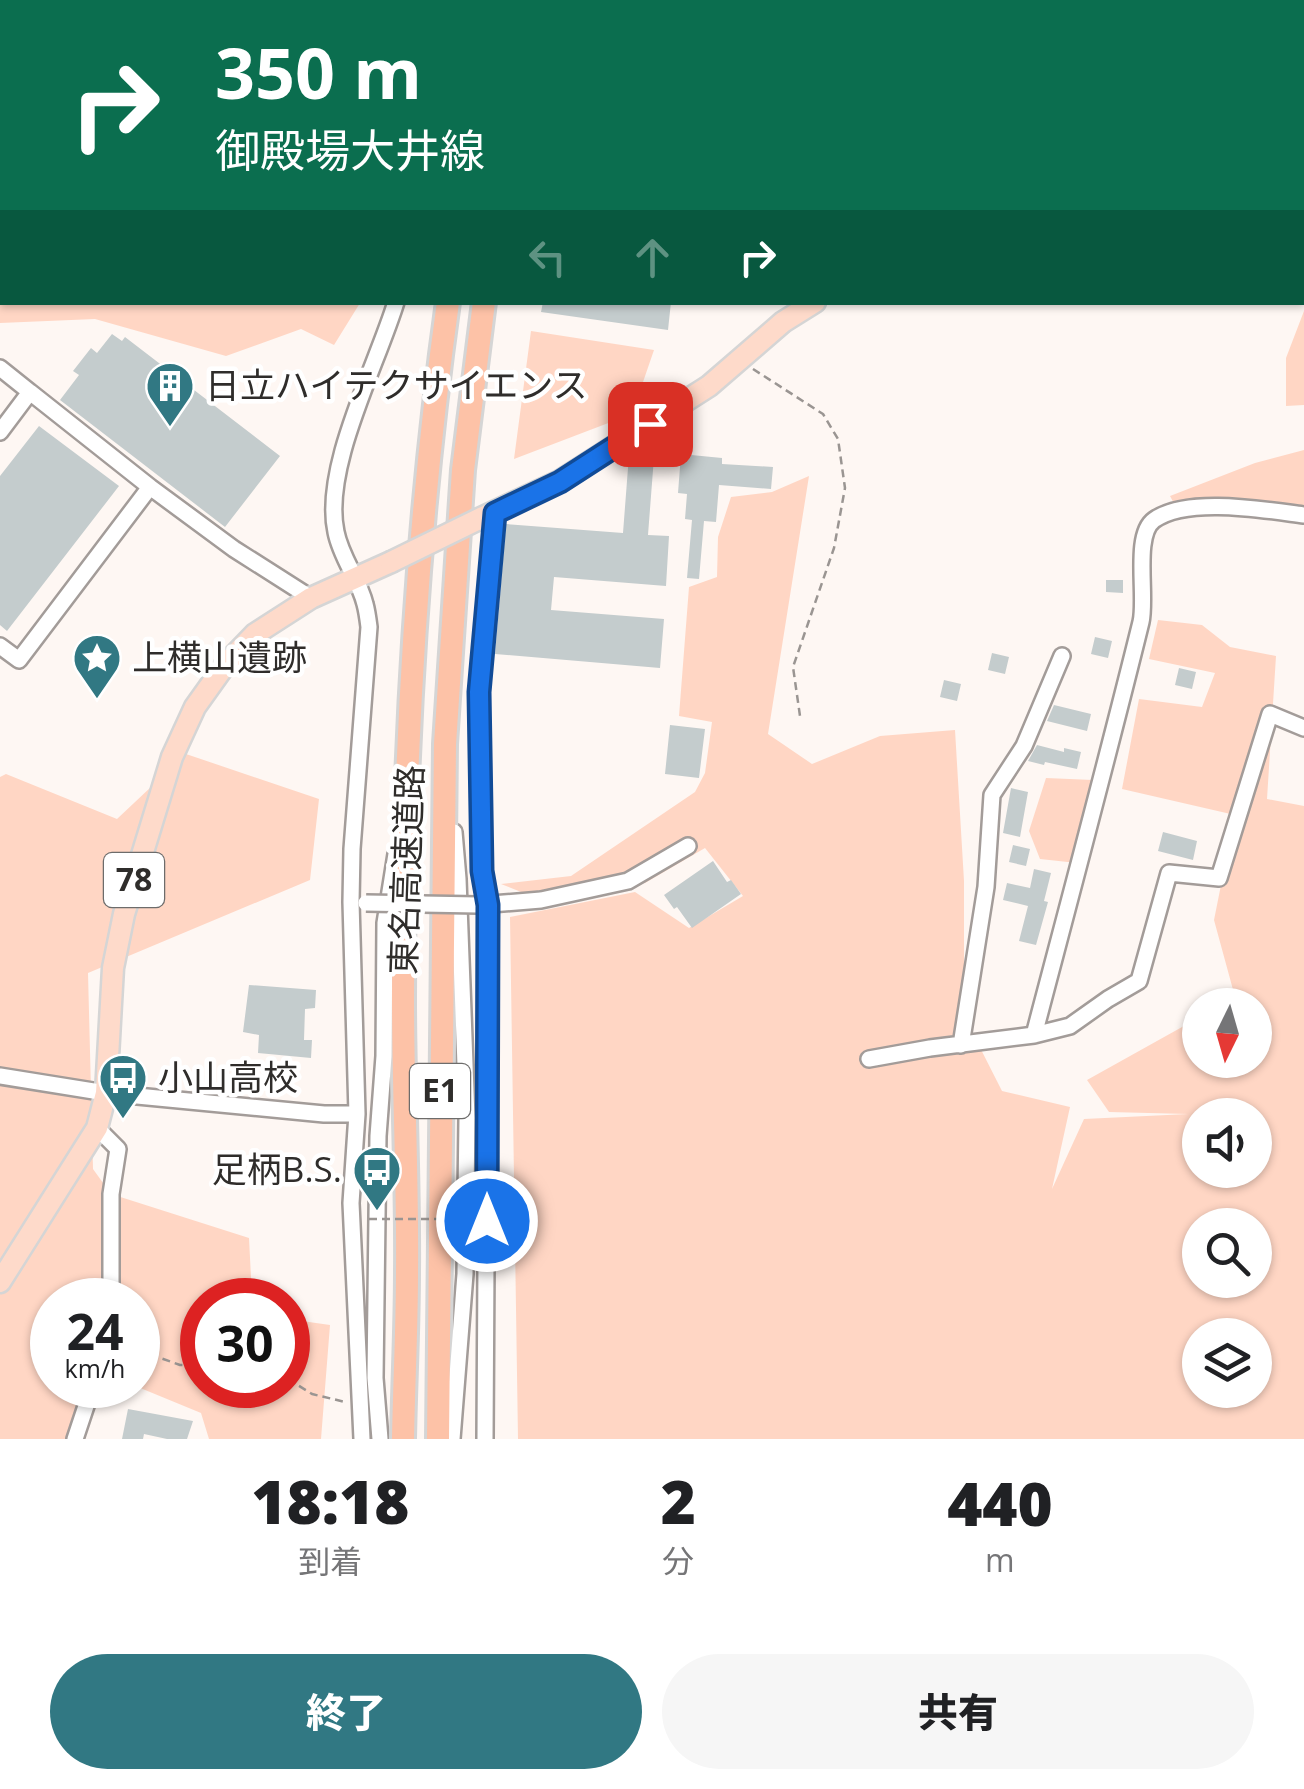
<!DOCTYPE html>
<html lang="ja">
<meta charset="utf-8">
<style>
:root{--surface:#fff;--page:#f6f6f6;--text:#202124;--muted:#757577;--accent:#317883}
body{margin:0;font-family:"Open Sans","Noto Sans JP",sans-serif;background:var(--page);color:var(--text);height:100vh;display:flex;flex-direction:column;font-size:38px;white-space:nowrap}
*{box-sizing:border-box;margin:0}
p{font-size:32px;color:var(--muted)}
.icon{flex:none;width:55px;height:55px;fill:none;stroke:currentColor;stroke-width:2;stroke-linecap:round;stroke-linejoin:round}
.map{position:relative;height:1439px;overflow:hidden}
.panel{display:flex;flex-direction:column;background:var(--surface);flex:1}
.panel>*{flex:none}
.banner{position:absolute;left:0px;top:0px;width:1305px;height:305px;box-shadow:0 2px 8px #0004;background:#0b6e4f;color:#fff;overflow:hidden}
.needle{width:65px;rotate:185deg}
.buttons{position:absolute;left:1182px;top:988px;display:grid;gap:20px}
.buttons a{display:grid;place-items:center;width:90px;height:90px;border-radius:50%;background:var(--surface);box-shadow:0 2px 8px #0004;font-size:50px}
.speed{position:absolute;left:30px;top:1278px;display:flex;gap:20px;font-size:50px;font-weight:700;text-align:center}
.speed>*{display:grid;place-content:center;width:130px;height:130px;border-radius:50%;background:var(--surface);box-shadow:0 2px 8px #0004;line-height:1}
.speed small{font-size:25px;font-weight:400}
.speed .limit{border:15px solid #d22;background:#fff;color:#111}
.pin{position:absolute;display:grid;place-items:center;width:85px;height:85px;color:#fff;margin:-42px;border-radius:20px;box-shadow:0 5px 15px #0006}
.me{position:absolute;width:110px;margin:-55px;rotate:0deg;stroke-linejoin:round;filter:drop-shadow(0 0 8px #0008)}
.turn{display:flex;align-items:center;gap:35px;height:210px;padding:0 50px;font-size:45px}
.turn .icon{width:130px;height:130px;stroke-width:2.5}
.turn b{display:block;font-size:70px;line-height:85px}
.lanes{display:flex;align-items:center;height:95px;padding:0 50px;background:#0003;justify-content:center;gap:50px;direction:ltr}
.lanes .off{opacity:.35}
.eta{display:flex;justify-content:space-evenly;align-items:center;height:170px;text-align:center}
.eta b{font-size:60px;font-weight:800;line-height:70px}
.primary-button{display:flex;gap:20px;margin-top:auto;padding:20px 50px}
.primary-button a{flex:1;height:115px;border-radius:60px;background:var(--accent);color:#fff;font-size:40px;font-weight:800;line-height:115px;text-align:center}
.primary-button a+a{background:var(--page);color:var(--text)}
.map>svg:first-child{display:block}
</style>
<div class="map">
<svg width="1304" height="1439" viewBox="0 0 1304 1439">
<rect width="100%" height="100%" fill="#fef7f3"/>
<path fill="#ffd6c4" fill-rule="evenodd" d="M44 0H379V2H37Z
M1039 0H1304V85L1303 88 1302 2H1042Z
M0 12H2V302L360 303 334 345 301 329 226 356 95 319 0 323Z
M1304 311V405L1286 406V358Z
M531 331 654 350 632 414 514 459Z
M1304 450V519L1178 511 1170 496 1255 463Z
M809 476 768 734 812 764 880 736 955 730 964 881V1016L1002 1091 1070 1107 1052 1189 1084 1119 1188 1114 1109 1112 1087 1080 1200 1017V1060H1255V1005H1221L1235 997 1214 920 1235 815 1122 789 1139 699 1202 707 1215 673 1149 659 1158 620 1202 625 1230 647 1276 656 1267 799 1304 806V1439H518L510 917 635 892 689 928 743 896 705 848 645 883 541 900 501 884 571 876 695 792 705 773 712 722 679 716 689 587 717 577 718 537 731 497 772 492ZM1200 1115H1255V1170H1200ZM1200 1225H1255V1280H1200ZM1200 1335H1255V1390H1200Z
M186 754 319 799 310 880 88 973 93 1169 111 1194 249 1238 252 1297 255 1300H202V1385H288V1319L330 1325 321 1439H209L201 1413 133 1385H138V1300H52V1385H95L85 1432 82 1439H0V777L6 774 117 819Z
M1046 778 1093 780 1084 846 1077 863 1040 859 1029 831Z"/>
<path fill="#c4cccd" d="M543 302H671L668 330 541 312Z
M112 334 122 341 125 337 280 456 225 527 60 400 79 375 73 371 91 348 97 353Z
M39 426 119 486 7 631 0 625V476Z
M681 454 722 458V464L773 467 771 489 719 485 716 522 704 521 699 579 687 578 692 520 685 519 687 494 678 493Z
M629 455 654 457 648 535 669 536 666 586 554 577 551 610 664 619 660 668 495 654 506 524 623 533Z
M1106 580H1123V593L1106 592Z
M1095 637 1112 641 1108 658 1091 654Z
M992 653 1009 657 1005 674 988 670Z
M1179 668 1196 672 1192 689 1175 685Z
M944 680 961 684 957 701 940 697Z
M1054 705 1091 714 1087 731 1047 721Z
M670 725 705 729 699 778 665 774Z
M1037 745 1064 752V748L1081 752 1077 769 1045 762 1044 765 1028 761Z
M1011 788 1028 792 1020 837 1003 833Z
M1163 832 1197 841 1193 860 1158 851Z
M1013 845 1030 849 1026 866 1009 862Z
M713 861 727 882 731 880 741 894 692 928 677 907 674 909 664 895Z
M1034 869 1051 873 1044 901 1048 902 1036 945 1019 941 1028 906 1003 900 1007 883 1030 888Z
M249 985 316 990 315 1008 305 1009 304 1040H312L311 1058 258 1053 259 1035 243 1032Z
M128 1409 193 1421 187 1439H167L144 1434 143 1439H122Z"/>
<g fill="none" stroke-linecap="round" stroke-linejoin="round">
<g stroke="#a39c99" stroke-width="20">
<path id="minor" d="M830 0 838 2
M979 0 980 2
M338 2 339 0
M414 2V0
M443 2V0
M919 2 921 0
M0 259 2 258
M0 368 30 392 0 432
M30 392 150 487
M0 646 19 660 150 487 234 549 311 598
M479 905 541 900 628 881 688 846
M1034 1035 1070 1026 1108 999 1139 981 1169 873 1219 878 1270 714 1304 728
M961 1045 986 887 992 795 1024 746 1062 656
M869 1059 930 1048 1034 1035C1070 898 1107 760 1141 622 1147 597 1133 535 1154 520 1187 496 1265 510 1304 515
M0 1076 106 1093 324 1114H357
M97 1128 118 1149 111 1194V1300
M75 1439 93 1385
M362 1439 351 1203 357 1114 351 902 352 849 369 627C368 619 367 611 365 604 359 579 341 558 336 532 322 468 377 365 396 302
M380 1439 375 1378 378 1136 384 1056 385 923 396 854
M452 1439 465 1274 467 1118 458 879 454 832
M485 1439 488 905 482 871 479 691 495 513"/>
</g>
<g stroke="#d5d5d5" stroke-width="25">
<path id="major" d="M1302 232H1304
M481 518 560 481 709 386 783 322 815 302
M0 1282 97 1128 106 1093 113 968 124 914 172 757 195 707 225 665 255 634 311 598 391 562"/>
</g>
<g stroke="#d5d5d5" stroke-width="28">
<path id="highway" d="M511 2V0
M548 2V0
M403 1439C404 1383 407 1328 407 1272 408 1181 403 1090 403 999 403 767 416 532 448 302
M438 1439 445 744 463 470 484 302"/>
</g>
<path stroke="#9a9592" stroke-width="2.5" stroke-dasharray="8 5" stroke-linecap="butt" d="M753 369 823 414 838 439 845 488 834 548 793 667 800 716
M138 1350 180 1365H202
M288 1379 312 1394 345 1402"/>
<use href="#minor" stroke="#fff" stroke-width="15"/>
<use href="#major" stroke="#fedaca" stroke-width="20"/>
<use href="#highway" stroke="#fdc2a7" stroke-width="22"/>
<g stroke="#a39c99" stroke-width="20" stroke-linecap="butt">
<path id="minor-bridge" d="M366 903 478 905"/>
</g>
<g stroke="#d5d5d5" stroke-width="25" stroke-linecap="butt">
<path id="major-bridge" d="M391 562 481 518"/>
</g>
<path stroke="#9a9592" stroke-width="2.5" stroke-dasharray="8 5" stroke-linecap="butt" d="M369 1219H475L474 1234"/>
<use href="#minor-bridge" stroke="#fff" stroke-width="15"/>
<use href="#major-bridge" stroke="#fedaca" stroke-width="20"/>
</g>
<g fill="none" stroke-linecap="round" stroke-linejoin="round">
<g stroke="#114b97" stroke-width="25">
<path id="route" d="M487 1221 488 905 482 871 479 692 495 513 560 482 650 424"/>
</g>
<use href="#route" stroke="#1a73e8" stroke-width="18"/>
</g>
<defs>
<g id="building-pin" transform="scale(2.5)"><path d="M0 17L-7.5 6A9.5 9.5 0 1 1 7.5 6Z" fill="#317883" stroke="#fff"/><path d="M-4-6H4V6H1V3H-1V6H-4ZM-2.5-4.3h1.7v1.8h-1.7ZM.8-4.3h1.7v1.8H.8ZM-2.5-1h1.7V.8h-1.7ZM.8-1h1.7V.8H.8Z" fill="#fff"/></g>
<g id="sight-pin" transform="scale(2.5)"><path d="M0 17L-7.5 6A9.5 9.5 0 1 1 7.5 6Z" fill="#317883" stroke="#fff"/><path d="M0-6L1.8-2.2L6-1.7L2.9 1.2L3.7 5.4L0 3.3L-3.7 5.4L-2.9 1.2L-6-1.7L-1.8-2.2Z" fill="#fff"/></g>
<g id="bus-pin" transform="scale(2.5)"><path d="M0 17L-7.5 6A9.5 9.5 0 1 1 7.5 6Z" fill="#317883" stroke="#fff"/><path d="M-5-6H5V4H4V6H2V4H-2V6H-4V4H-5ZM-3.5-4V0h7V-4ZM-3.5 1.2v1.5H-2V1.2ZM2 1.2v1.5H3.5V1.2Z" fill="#fff"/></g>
</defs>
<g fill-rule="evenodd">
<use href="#building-pin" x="170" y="386"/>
<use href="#sight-pin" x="97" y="658"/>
<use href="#bus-pin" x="123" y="1078"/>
<use href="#bus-pin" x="377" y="1170"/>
</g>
<g text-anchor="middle" stroke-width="9" stroke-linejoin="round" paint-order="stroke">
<g fill="#fff" stroke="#6d6c6b" stroke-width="2.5">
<rect x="104" y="853" width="60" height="54" rx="8"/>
<rect x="410" y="1064" width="60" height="54" rx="8"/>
</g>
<g font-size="32" font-weight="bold" fill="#2f2d2b">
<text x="134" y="891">78</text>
<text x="440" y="1102">E1</text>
</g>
<g font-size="35" fill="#2f2d2b" stroke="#fff" text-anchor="start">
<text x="205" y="398">日立ハイテクサイエンス</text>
<text x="132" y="670">上横山遺跡</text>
<text x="158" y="1090">小山高校</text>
<text x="342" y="1182" text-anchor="end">足柄B.S.</text>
</g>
<g font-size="35" fill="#2f2d2b" stroke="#fff">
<text transform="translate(407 870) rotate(-88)" y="12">東名高速道路</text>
</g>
</g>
</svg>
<div class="buttons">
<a><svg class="needle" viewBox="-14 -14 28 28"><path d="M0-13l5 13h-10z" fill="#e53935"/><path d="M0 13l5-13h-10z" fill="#757577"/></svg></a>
<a><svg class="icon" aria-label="sound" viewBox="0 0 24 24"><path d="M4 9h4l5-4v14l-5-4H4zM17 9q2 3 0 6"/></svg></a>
<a><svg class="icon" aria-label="search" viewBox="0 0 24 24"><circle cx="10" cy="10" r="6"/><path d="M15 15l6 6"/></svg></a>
<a><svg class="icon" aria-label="layers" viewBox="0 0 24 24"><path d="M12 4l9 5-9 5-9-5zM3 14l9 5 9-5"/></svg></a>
</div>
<div class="speed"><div>24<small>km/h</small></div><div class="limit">30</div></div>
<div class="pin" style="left:650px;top:424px;background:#d93025"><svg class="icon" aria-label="arrive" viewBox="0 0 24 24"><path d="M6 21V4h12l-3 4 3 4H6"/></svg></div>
<svg class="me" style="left:487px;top:1221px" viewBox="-20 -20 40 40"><circle r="17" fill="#1a73e8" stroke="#fff" stroke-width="3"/><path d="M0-11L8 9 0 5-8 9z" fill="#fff"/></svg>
<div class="banner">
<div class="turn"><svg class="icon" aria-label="right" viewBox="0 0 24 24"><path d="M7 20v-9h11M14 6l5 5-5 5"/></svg><div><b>350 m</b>御殿場大井線</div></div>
<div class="lanes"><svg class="icon off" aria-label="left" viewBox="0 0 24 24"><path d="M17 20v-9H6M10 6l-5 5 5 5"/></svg><svg class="icon off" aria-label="ahead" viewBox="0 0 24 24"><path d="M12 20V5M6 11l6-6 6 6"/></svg><svg class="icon" aria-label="right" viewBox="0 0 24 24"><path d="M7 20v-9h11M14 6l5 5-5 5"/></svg></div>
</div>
</div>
<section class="panel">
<div class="eta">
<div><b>18:18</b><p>到着</p></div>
<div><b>2</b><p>分</p></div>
<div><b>440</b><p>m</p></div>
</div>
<div class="primary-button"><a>終了</a><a>共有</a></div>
</section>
